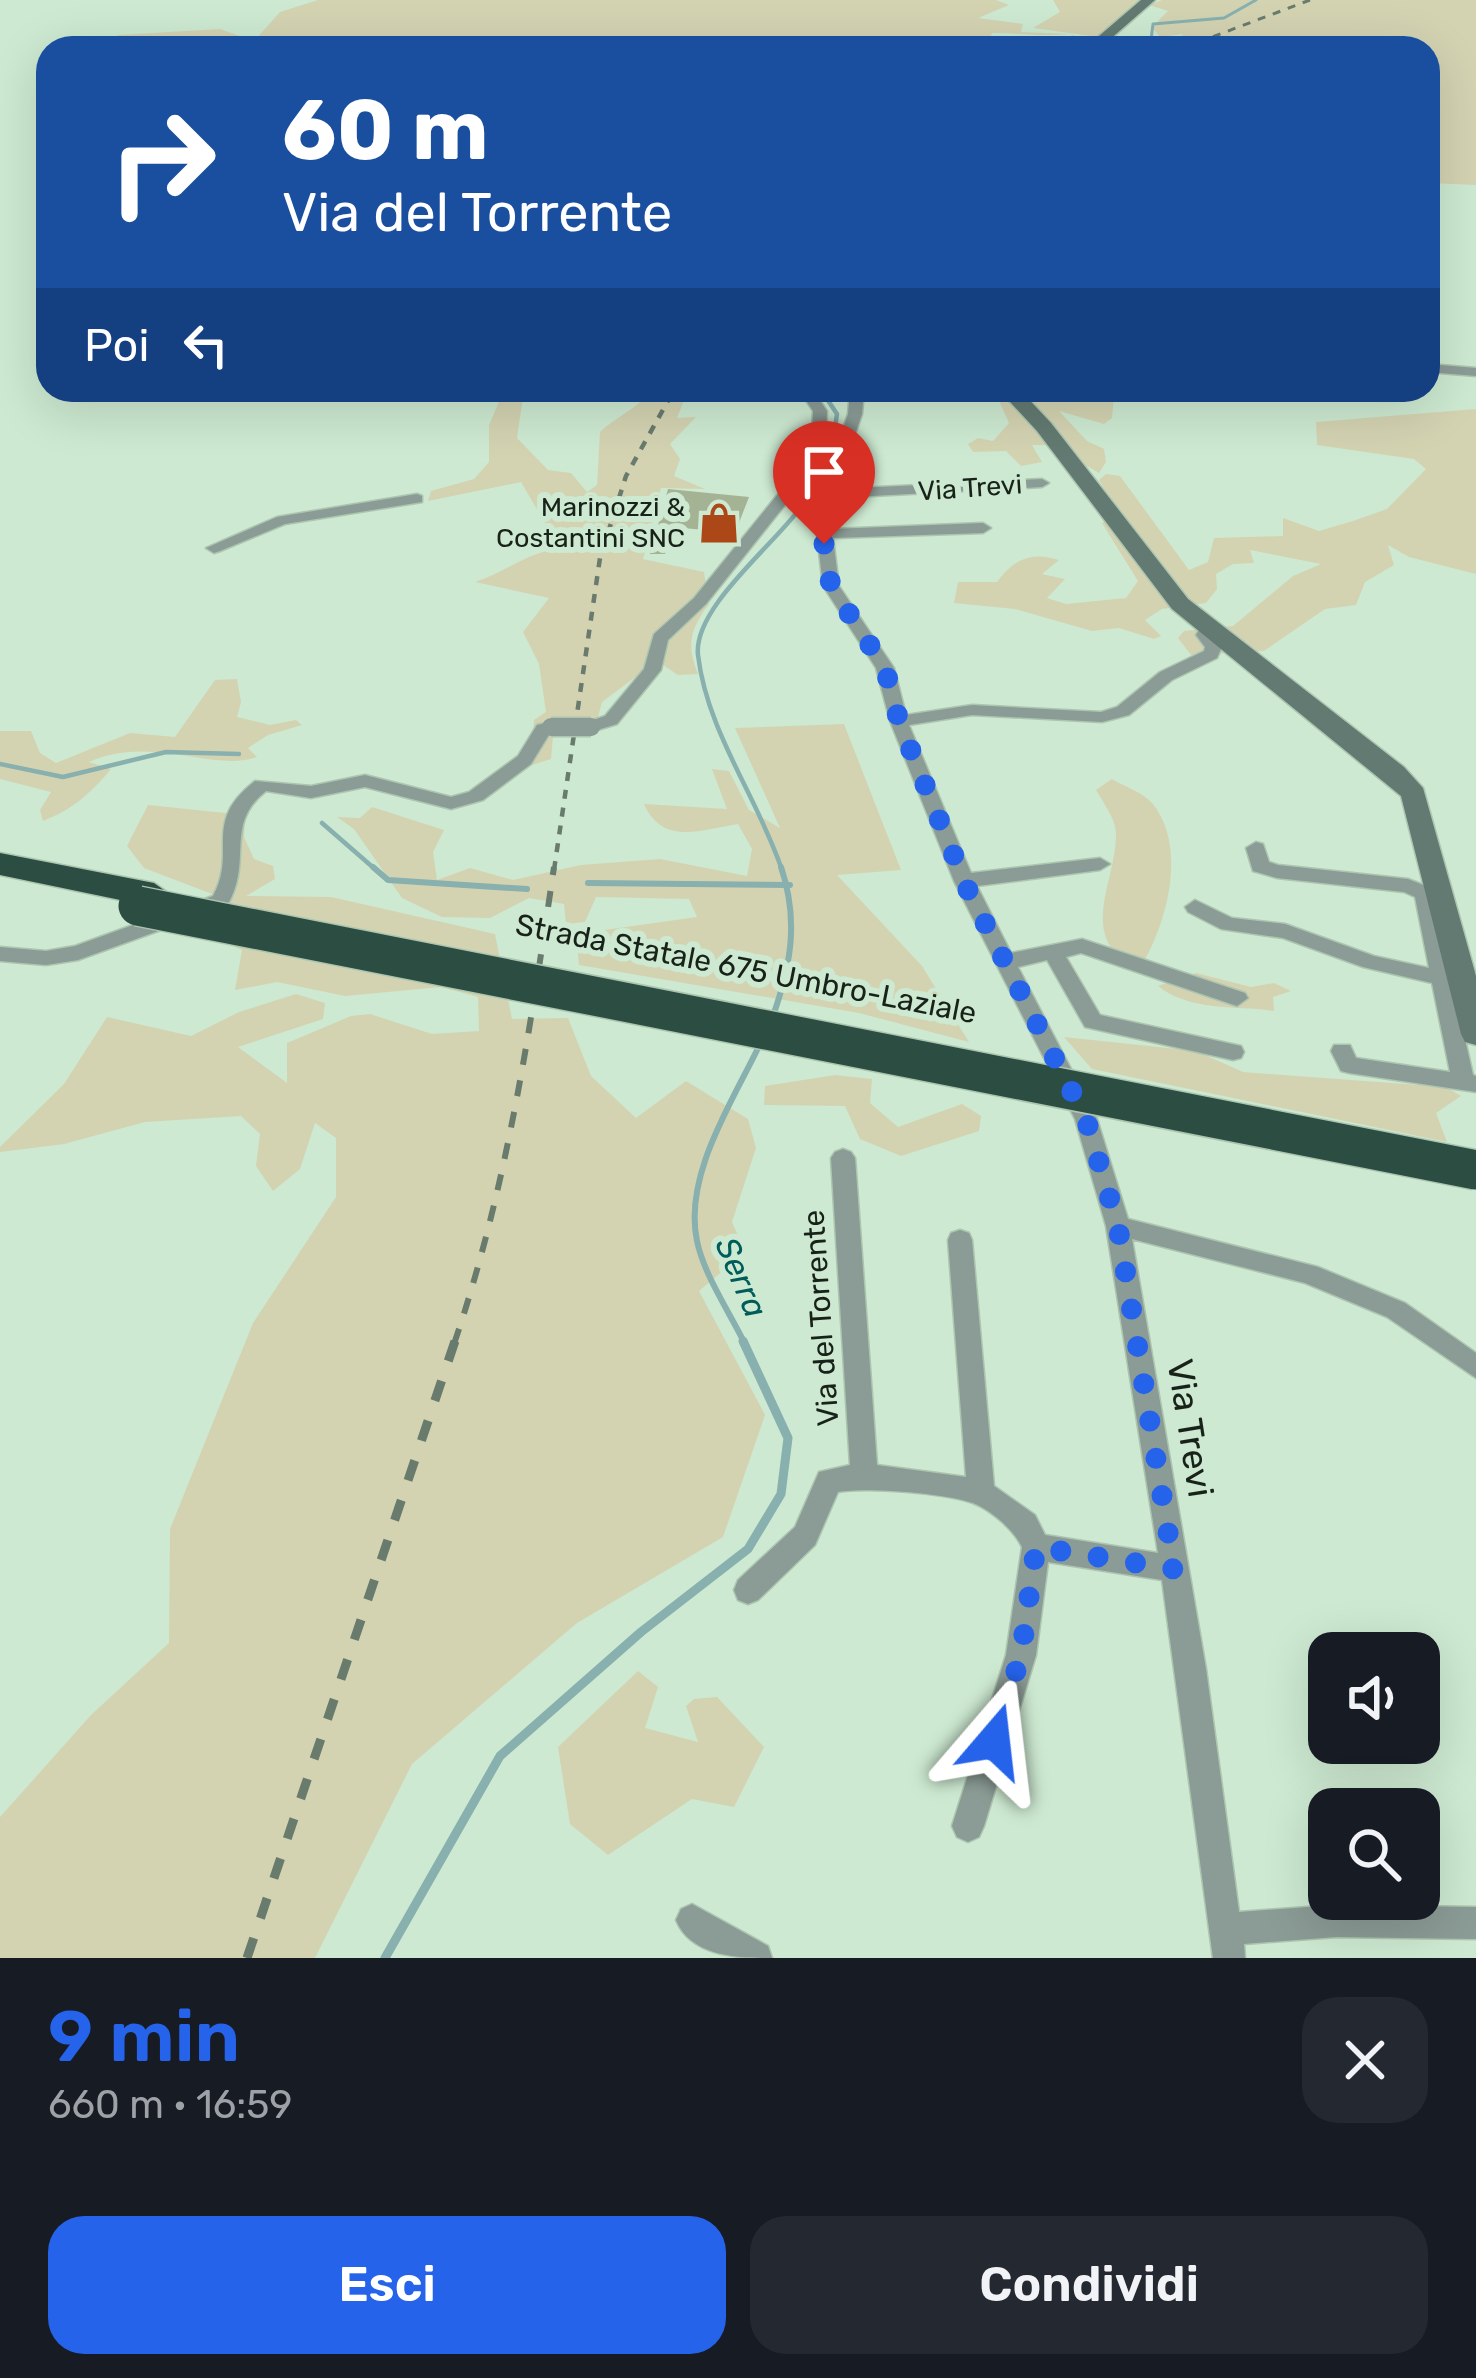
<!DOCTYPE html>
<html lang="it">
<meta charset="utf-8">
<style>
:root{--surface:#171b24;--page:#242831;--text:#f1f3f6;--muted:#9ea1a6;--accent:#2563eb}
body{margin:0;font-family:Rubik,sans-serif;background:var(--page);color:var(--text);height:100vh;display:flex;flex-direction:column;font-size:45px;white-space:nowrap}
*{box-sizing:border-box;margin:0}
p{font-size:39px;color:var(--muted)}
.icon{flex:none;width:66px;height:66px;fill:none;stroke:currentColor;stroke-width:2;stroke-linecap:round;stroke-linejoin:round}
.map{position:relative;height:1958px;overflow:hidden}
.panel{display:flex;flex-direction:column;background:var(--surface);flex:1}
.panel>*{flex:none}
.hud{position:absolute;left:36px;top:36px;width:1404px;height:366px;border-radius:36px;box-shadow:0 12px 48px #0002;background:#1a4fa0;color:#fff;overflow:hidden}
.controls{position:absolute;left:1308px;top:1632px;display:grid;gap:24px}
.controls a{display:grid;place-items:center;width:132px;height:132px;border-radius:24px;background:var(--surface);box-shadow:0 12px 48px #0002;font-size:60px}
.pin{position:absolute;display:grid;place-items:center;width:102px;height:102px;color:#fff;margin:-123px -51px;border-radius:50% 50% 50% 0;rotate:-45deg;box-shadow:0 0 12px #0007}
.pin .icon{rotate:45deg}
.me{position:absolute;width:132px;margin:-66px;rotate:17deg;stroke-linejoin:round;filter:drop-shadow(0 0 9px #0008)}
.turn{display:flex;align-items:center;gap:42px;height:252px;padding:0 48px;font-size:54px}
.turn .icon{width:156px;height:156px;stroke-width:2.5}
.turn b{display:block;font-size:84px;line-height:102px}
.then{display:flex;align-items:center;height:114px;padding:0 48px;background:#0003;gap:24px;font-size:45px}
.round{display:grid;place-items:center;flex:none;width:126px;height:126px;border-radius:36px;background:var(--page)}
.head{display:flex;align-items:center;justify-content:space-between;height:204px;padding:0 48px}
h1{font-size:72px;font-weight:600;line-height:90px;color:var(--accent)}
.action{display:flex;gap:24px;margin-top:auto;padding:24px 48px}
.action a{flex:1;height:138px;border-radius:36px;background:var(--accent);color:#fff;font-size:48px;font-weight:600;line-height:138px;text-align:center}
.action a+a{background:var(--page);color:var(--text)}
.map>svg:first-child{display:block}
</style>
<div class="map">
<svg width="1476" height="1958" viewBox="0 0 1476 1958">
<rect width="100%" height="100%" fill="#cde9d1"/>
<path fill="#d3d3b2" d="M318 0H996L1009 5 978 18 1023 24 1021 32 1070 34 1090 42 1077 48 1082 43 1070 34C1042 37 1020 33 992 33L989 43 967 48H126L117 35 220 29 254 41 280 12Z
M1053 0H1140L1098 37 1033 28 1060 12Z
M1162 0H1476V185L1428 183V48H1164L1184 34 1160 37 1152 27 1168 11 1149 5Z
M504 390H524L517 438 548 470 571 473 587 492 597 485 600 432C617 416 639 408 651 390H688L677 418 696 417 670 444 680 459 674 476 705 489 661 488 643 559 704 572 709 604C690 630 686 644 698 674L678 675 657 661 602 702 593 736H553L551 759 532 765 534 720 546 712 539 664 523 632 549 598 475 582C503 573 523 556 550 550L548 528 521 482 428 501 431 491 474 479 489 462V425Z
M1007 390H1128L1114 396 1112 418 1104 424 1059 411 1087 441 1104 449 1106 462 1099 473 1051 445H1032L1042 462 1021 466 1006 451 973 452 968 444 978 438 993 441 1009 423 1000 403Z
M1476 409V574L1409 557 1388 545 1394 565 1365 582 1356 605 1325 609 1264 651 1191 655 1178 638 1184 631 1233 626 1293 576 1321 564 1250 550 1254 563 1233 564 1216 574 1217 589 1206 603 1162 609 1145 620 1161 636 1154 639 1119 628 1092 631 1015 609 954 603 958 582H997C1014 559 1031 551 1059 560L1042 574 1065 579 1047 598 1066 604 1126 598 1138 581 1102 523 1118 514 1099 480 1106 474 1120 476 1189 570 1208 562 1214 538 1283 536V518L1319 531 1353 521 1387 509 1426 469 1414 459 1317 445 1316 422Z
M237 679 241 702 237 717 270 725 296 720 302 725 268 735 248 748 257 757C215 773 151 734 89 762L111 769C91 793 72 810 43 821L40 810 51 792 0 779V731H31L40 753 56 763 130 733 175 737 215 680Z
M844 724 901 870 837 875 922 966 969 1042 859 1013 579 965 576 934 697 917 689 899 596 897 585 922 566 924 564 904 529 898 490 918 442 917 402 898 354 829 337 817 360 818 372 807 444 830 433 852 437 880 470 868 513 880 581 865 660 859 747 876 752 849 738 824C700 830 663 846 644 804L727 809 712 769 729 771 749 810 780 828 735 728Z
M1112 779C1123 786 1144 793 1152 803 1189 847 1166 929 1138 971 1074 936 1117 883 1116 833 1116 820 1103 802 1096 790Z
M148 805 245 815 244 837 254 859 273 866 275 879 246 896 331 897 495 934 512 1019 568 1018 591 1076 636 1118 686 1081 748 1119 756 1148 732 1222 745 1252 699 1291 765 1415 723 1537 577 1623 412 1764 315 1958H0V1817L91 1715 169 1643 170 1529 253 1323 336 1197V1138L315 1123 300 1169 273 1191 256 1166 260 1134 241 1116 145 1122 64 1144 0 1152V1147L64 1084 107 1017 191 1036 239 1012 296 994 325 1003 323 1019 238 1047 287 1083V1043L351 1016 370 1014 432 1034 479 1031 478 997 441 987 345 996 277 982 235 990 242 950 222 941 228 900 144 868 127 846Z
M1196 973 1251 987 1274 983 1291 991 1273 997 1274 1011C1235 1005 1191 1012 1158 986Z
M1064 1037 1196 1051 1243 1072 1446 1087 1461 1096 1436 1113 1447 1142 1092 1069Z
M835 1075 872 1079 870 1103 898 1127 962 1104 981 1116 979 1131 901 1156 860 1139 845 1106 764 1105 765 1086Z
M638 1671 658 1687 645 1728 698 1742 686 1706 694 1699 717 1697 764 1747 734 1807 692 1799 608 1855 570 1824 558 1747Z"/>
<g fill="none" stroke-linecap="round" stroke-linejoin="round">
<path stroke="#87b0ae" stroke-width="3" d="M1150 48 1153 24 1224 18 1256 0"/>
<path stroke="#87b0ae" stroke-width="4.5" d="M0 764 63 777 166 752 239 754
M322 823 376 870
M782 870C758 798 707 732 698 655 693 608 774 545 801 507 821 478 833 449 837 414L821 390"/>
<path stroke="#87b0ae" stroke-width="6" d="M373 867 388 880 527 889
M588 883 790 885
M773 1016C791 965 799 920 781 867
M745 1344C730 1313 704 1275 697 1241 683 1175 733 1101 760 1044"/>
<path stroke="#87b0ae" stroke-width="9" d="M385 1958 500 1756 641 1632 748 1549 781 1494 788 1438 743 1341"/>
</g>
<path fill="#a5b395" d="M668 489 749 497 735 533 673 527 665 554H650Z"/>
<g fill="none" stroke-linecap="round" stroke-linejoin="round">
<g stroke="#acc5b0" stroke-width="3">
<path id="street" d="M997 44 1001 48H987L989 46Z
M1428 364 1476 368V376L1428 372Z
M799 390H813L827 411 826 432 797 490 706 604 668 640 661 670 617 724 591 732 585 731V723L605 716 644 669 654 634 694 598 782 489 812 432 813 411Z
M850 390H864L862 414 837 489 1042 479 1049 483 1042 487 834 498 830 510 832 529 983 523 991 528 983 533 833 538 839 586 894 668 906 715 972 705 1101 712 1117 707 1160 672 1204 651 1205 647 1196 635 1203 623H1215L1217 627 1213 635 1222 647 1217 658 1172 680 1129 715 1102 722 972 715 909 725 971 873 1100 858 1110 864 1100 870 977 886 1011 953 1082 939 1245 993 1248 998 1237 1006 1081 953 1066 957 1100 1015 1241 1046 1244 1052 1241 1058 1233 1060 1085 1027 1047 960 1018 967 1097 1119 1128 1219 1318 1267 1405 1303 1476 1353V1378L1387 1317 1305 1283 1132 1239 1206 1669 1239 1912 1336 1905 1476 1907V1939L1336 1937 1244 1944 1245 1958H1213L1162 1580 1048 1562 1036 1655 984 1826 979 1837 968 1842 957 1837 952 1826 1006 1655 1022 1547C1014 1530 991 1510 973 1503 943 1493 868 1487 838 1492L815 1545 758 1600 748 1604 738 1600 734 1590 738 1580 795 1527 819 1472 850 1465 831 1158 835 1152 843 1149 851 1152 855 1158 877 1465 966 1477 948 1240 951 1233 960 1230 969 1233 972 1240 994 1486 1035 1515 1045 1535 1158 1553 1106 1226 1075 1119 954 881 890 721 876 668 823 586 814 510 848 414Z
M417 494 422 496V502L285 524 220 551 214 553 206 548 277 517Z
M551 722 560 727 550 733 531 764 483 800 451 809 365 787 311 798 266 791C223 825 254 860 227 906L78 960 46 965 0 961V947L46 951 75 946 213 896C238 850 201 823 255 781L311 786 365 775 451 797 469 792 518 756 537 725Z
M1256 842 1263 844 1269 862 1278 865 1408 879 1431 888 1473 1075 1476 1076V1092L1349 1073 1341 1071 1331 1051 1334 1045H1350L1356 1058 1450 1072 1432 983 1363 967 1283 938 1221 929 1188 912 1185 907 1195 900 1232 918 1285 924 1374 956 1429 968 1415 897 1404 892 1277 878 1253 871 1246 848Z
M692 1904 768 1946 772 1958C739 1958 691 1957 676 1920L681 1909Z"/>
</g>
<g stroke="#acc5b0" stroke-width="3">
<path id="secondary" d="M1141 0H1155L1100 48H1085Z
M999 390H1020L1051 423 1188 599 1404 767 1423 788 1476 976V1045L1465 1042 1461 1034 1401 796 1172 609 1037 431Z"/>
</g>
<g stroke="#acc5b0" stroke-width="3">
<path id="highway" d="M0 853 154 883 171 895 154 907 0 875Z"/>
</g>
<use href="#street" fill="#8b9b95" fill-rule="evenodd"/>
<use href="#secondary" fill="#627a71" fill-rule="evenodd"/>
<use href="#highway" fill="#2b4d42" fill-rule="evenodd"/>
<path stroke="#697b6c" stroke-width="3" stroke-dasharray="8 8" stroke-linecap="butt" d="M1183 48 1310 0"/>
<path stroke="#697b6c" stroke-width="4.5" stroke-dasharray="9 9" stroke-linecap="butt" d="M554 870 600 558 626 476 674 390"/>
<path stroke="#697b6c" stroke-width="6" stroke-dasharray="16 16" stroke-linecap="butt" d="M454 1344C507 1188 530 1030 554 867"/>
<path stroke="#697b6c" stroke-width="9" stroke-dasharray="21 21" stroke-linecap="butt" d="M247 1958 455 1341"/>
<g stroke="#acc5b0" stroke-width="21" stroke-linecap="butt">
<path id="street-bridge" d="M551 727H591"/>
</g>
<g stroke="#acc5b0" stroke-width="42" stroke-linecap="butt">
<path id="highway-bridge" d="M138 906 1476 1170"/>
</g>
<use href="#street-bridge" stroke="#8b9b95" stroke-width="18"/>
<use href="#highway-bridge" stroke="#2b4d42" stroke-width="39"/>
</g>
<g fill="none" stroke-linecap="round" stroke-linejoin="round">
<path stroke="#2563eb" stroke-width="21" stroke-dasharray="0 37.8" d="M824 544 831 586 885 668 899 721 968 890 1086 1119 1118 1226 1174 1569 1036 1547 1021 1655 994 1741"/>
</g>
<defs>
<g id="shop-bare" transform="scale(3.24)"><path d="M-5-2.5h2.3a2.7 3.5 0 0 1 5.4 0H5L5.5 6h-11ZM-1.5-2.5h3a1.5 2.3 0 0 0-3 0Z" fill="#ac4817" stroke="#cde9d1" stroke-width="2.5" paint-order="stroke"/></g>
</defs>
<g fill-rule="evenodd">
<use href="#shop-bare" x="719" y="523"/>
</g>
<g text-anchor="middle" stroke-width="12" stroke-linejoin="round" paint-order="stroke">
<g font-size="27" fill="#182219" stroke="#cde9d1">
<text transform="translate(970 488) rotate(-4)" y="9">Via Trevi</text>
</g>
<g font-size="27" fill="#182219" stroke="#cde9d1" text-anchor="end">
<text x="685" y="516">Marinozzi &amp;<tspan x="685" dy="31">Costantini SNC</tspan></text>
</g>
<g font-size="30" fill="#182219" stroke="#cde9d1">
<text transform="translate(746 969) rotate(11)" y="10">Strada Statale 675 Umbro-Laziale</text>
<text transform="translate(821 1318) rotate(-94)" y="10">Via del Torrente</text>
</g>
<g font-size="33" font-style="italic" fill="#005c5a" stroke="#cde9d1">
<text transform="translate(742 1277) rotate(67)" y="12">Serra</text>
</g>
<g font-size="36" fill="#182219" stroke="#cde9d1">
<text transform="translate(1191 1428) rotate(81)" y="13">Via Trevi</text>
</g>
</g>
</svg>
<div class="controls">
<a><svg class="icon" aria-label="sound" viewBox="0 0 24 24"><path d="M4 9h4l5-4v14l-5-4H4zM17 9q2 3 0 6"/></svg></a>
<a><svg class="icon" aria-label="search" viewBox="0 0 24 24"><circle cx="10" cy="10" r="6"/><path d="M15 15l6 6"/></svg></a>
</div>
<div class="pin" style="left:824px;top:544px;background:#d93025"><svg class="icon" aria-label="arrive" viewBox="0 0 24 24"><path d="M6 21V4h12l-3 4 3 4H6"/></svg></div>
<svg class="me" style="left:994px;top:1741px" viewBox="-20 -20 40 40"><path d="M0-17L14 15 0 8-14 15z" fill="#2563eb" stroke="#fff" stroke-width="4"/></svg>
<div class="hud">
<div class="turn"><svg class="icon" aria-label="right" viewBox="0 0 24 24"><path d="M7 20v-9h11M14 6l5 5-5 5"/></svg><div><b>60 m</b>Via del Torrente</div></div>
<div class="then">Poi<svg class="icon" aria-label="left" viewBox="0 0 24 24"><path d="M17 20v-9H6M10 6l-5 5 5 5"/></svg></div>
</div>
</div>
<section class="panel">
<div class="head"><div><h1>9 min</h1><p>660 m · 16:59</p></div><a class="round"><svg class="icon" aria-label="close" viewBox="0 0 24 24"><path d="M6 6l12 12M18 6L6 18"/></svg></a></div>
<div class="action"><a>Esci</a><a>Condividi</a></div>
</section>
